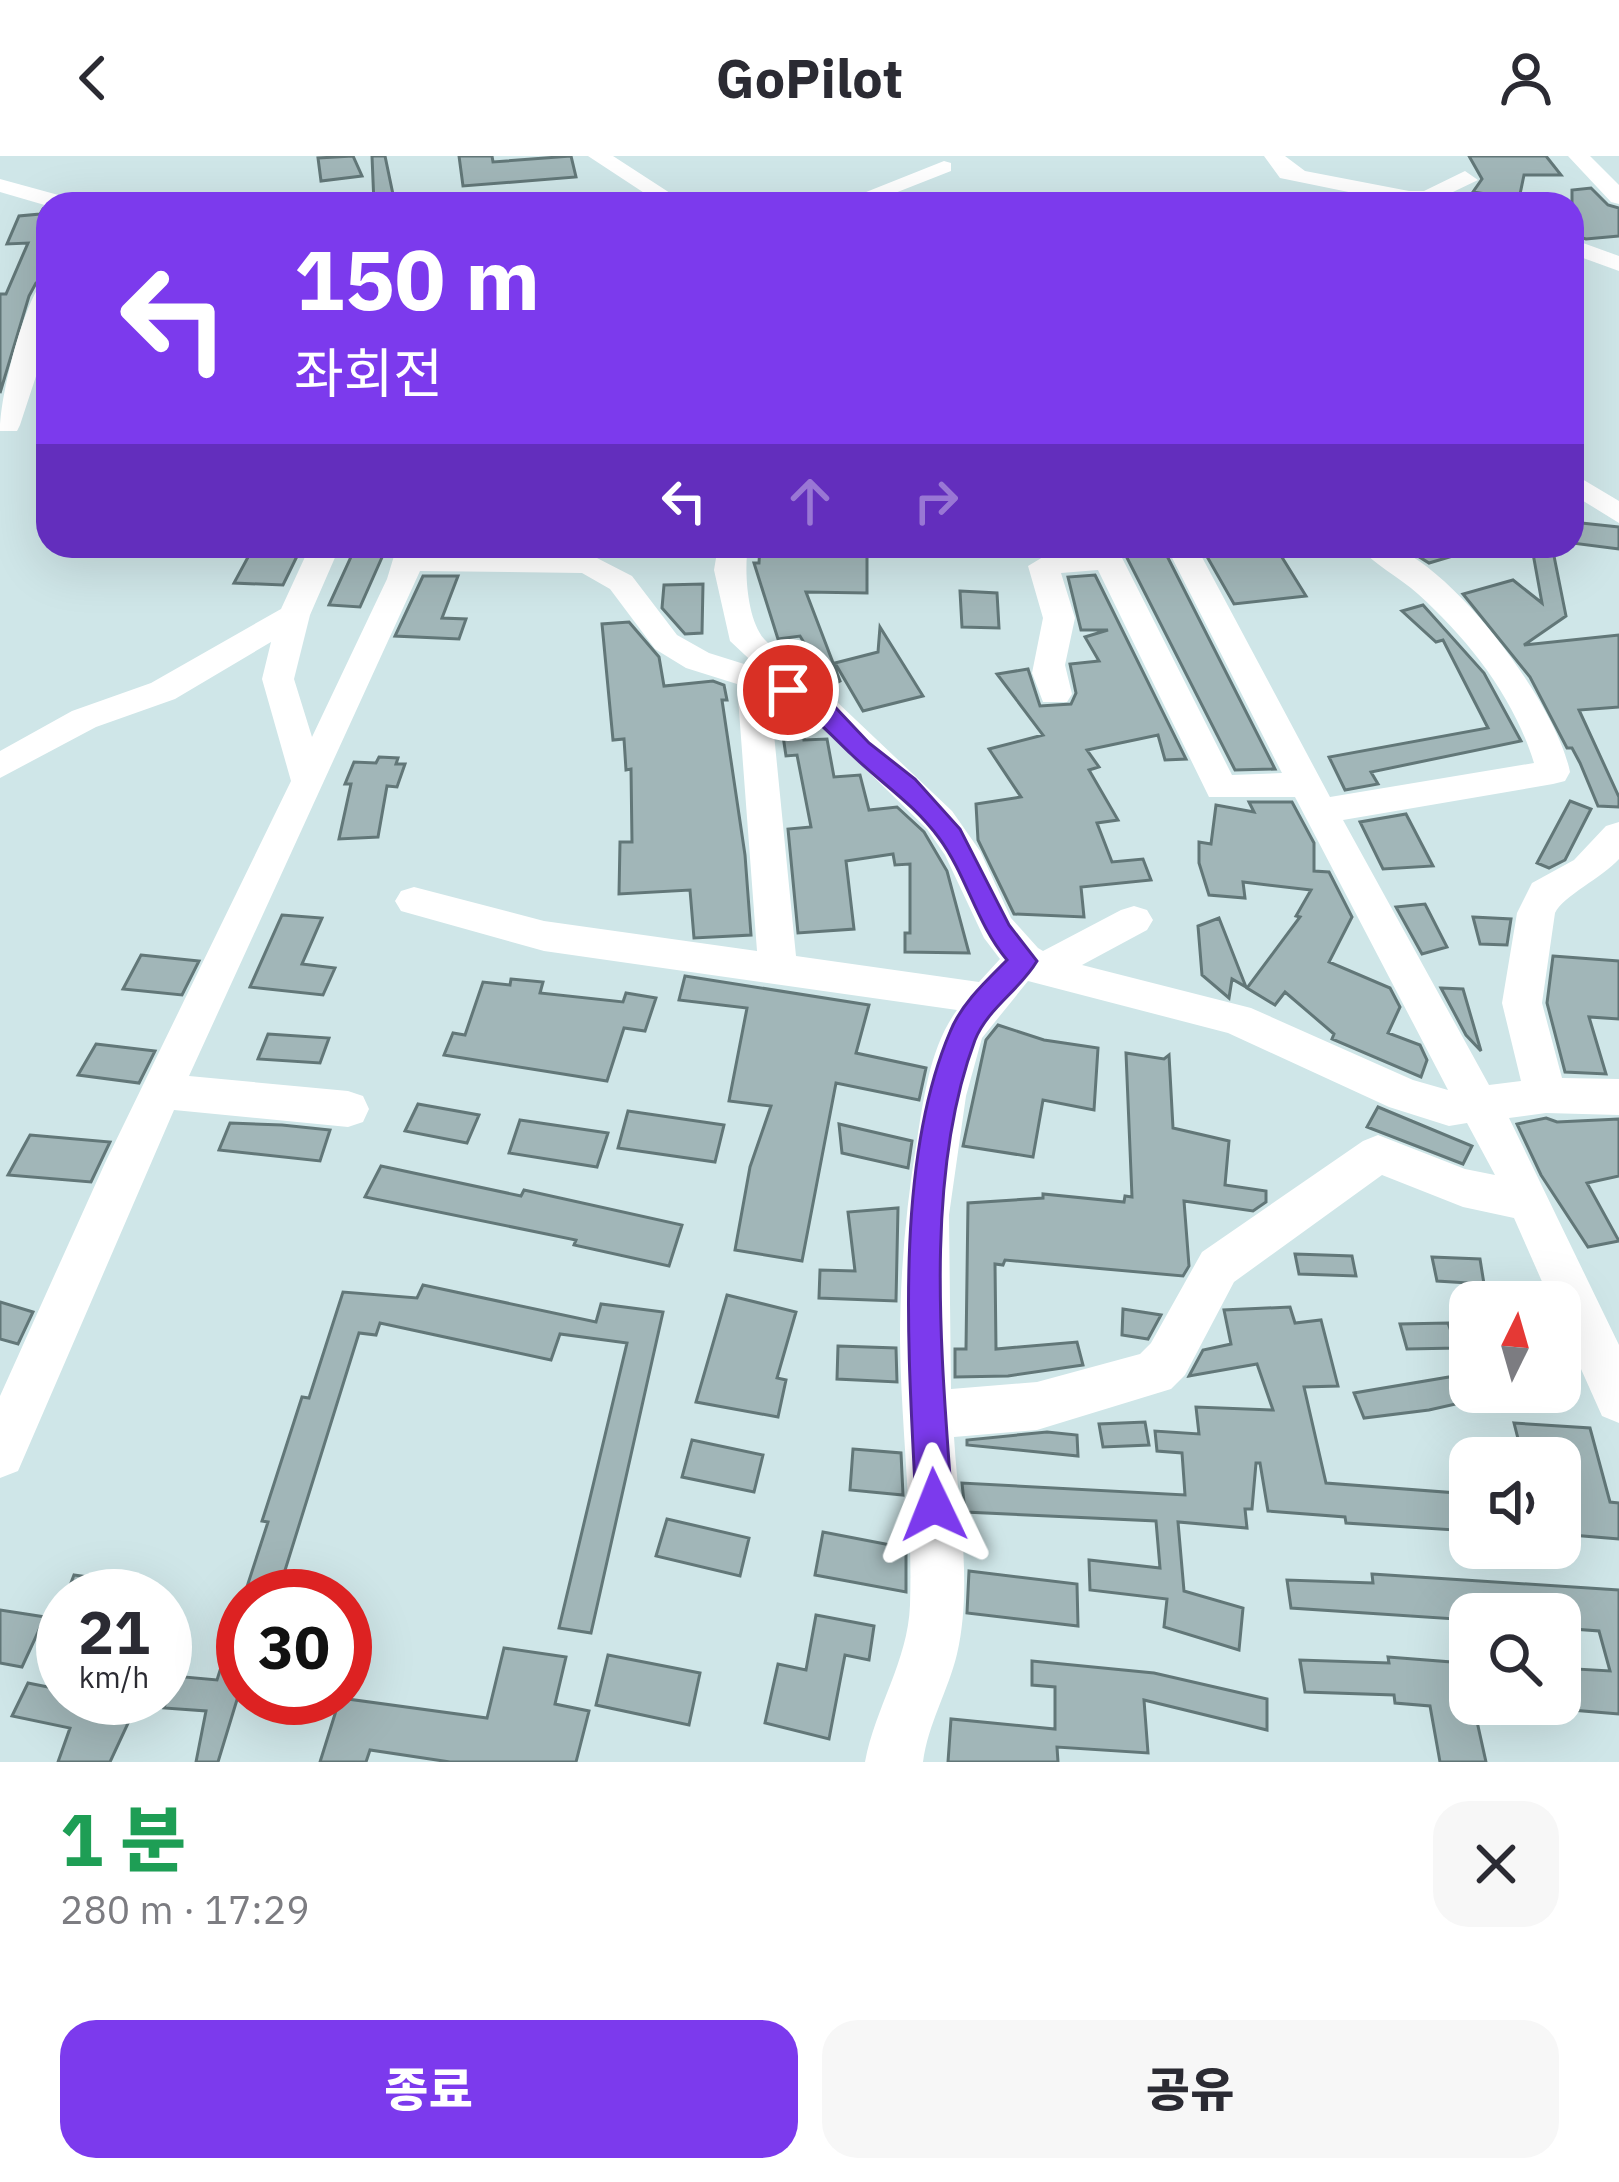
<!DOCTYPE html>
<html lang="ko">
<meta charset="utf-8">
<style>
:root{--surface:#fff;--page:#f7f7f7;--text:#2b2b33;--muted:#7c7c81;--accent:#7c3aed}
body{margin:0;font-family:"IBM Plex Sans","Noto Sans KR",sans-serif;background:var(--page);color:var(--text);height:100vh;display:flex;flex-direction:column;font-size:45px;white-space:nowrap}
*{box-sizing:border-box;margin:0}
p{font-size:39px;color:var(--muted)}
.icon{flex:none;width:66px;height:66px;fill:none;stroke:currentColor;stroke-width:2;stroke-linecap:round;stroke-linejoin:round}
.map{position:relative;height:1606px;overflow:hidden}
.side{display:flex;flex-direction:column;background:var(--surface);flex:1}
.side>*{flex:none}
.hud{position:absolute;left:36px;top:36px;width:1548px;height:366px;border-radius:36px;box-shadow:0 12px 48px #0002;background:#7c3aed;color:#fff;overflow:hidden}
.needle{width:78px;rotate:5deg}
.tools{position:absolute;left:1449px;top:1125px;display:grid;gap:24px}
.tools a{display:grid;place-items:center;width:132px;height:132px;border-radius:24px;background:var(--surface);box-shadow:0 12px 48px #0002;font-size:60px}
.speed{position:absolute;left:36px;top:1413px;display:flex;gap:24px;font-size:60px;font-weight:700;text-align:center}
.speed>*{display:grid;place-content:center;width:156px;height:156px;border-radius:50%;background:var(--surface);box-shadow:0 12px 48px #0002;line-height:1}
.speed small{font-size:30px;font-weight:400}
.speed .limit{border:18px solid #d22;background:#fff;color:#111}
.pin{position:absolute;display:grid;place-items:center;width:102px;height:102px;color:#fff;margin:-51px;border:6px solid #fff;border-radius:50%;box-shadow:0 3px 12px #0007}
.me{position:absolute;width:132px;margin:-66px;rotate:358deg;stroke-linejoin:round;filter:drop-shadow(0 0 9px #0008)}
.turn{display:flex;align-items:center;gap:42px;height:252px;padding:0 60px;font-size:54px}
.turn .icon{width:156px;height:156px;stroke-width:2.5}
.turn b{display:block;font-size:84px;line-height:102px}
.lanes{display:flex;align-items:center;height:114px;padding:0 60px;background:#0003;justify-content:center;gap:60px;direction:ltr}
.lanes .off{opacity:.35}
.round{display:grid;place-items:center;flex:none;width:126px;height:126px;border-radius:36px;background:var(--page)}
.headline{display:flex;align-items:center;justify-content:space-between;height:204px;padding:0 60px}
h1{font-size:72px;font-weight:800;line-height:90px;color:#1e9e55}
.button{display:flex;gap:24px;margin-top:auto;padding:24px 60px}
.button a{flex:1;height:138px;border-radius:36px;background:var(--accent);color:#fff;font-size:48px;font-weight:800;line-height:138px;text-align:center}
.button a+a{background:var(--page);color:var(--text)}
header{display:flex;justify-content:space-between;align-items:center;height:156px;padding:0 60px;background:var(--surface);font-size:54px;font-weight:800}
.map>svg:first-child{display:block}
</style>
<header><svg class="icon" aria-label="back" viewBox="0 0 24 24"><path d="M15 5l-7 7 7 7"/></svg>GoPilot<svg class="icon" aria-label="person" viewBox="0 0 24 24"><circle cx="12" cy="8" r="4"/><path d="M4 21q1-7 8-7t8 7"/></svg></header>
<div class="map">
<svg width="1619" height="1606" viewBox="0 0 1619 1606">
<rect width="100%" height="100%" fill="#cfe6e8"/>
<path fill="#a1b6b8" stroke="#627778" stroke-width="3" d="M353 0 362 20 321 25 318 2Z
M372 0H385L395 48H374Z
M459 0H492L493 6 571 0 576 21 463 30Z
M1469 0H1546L1561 19H1524L1519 43 1473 36 1482 23Z
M1591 32 1608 49 1619 52V80L1586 83 1572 79V34Z
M43 53 48 54V123L36 127 29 140 0 237V138H6L28 87 7 88 19 60 40 58Z
M1572 366 1619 371V393L1572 387Z
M254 390H302L283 429 234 427Z
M356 390H387L360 451 329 449Z
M760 390H867V437L806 436 840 525 830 530 800 480 778 483 754 407H759Z
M1121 390H1162L1275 613 1235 614Z
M1201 390H1275L1306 440 1234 448Z
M1402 390H1470V395L1429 407Z
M1532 392 1553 395 1566 460 1524 489 1619 479V551L1579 554 1619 641V651L1598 650 1580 607 1572 592H1567L1530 521 1463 438 1513 424 1542 447Z
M1095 419 1186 603 1165 604 1158 579 1087 594 1099 611 1089 614 1118 664 1097 667 1112 706 1143 703 1151 724 1081 731 1084 761 1014 758 978 684 976 648 1021 641 989 593 1043 579 997 518 1028 513 1040 550 1071 548 1076 537 1070 508 1099 505 1085 481 1108 474H1081L1068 421Z
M423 420H458L442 462 466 463 459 483 395 480Z
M703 428 702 477 685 478 662 452 664 429Z
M960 435 997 437 999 472 962 471Z
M1423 449 1484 517 1521 585 1371 616 1378 628 1345 634 1329 601 1488 572 1443 484 1436 486 1402 455Z
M629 466 659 501 664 530 713 525 724 529 727 544H722L745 699 751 779 694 782 690 734 619 738 620 686H632L631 613 626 614 624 583 613 584 602 468Z
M880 471 923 540 863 555 835 507 878 496Z
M779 553 803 559 804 584 827 583 834 621 860 619 869 654 897 651 924 676 947 715 969 797 905 796V777H910V708L895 709 893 698 846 705 854 773 798 777 788 673 811 671 797 599 786 600Z
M379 601 398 602 396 608H405L397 631 387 630 378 681 339 683 351 628H345L354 606 376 607Z
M1570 645 1591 653 1565 704 1549 712 1537 707Z
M1249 646H1292L1314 687V715L1329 716 1352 761 1329 806 1390 832 1400 851 1388 877 1420 889 1427 904 1421 921 1332 883 1334 878 1285 836 1275 849 1247 832 1300 761 1296 760 1311 734 1243 726 1245 742 1209 739 1199 707V686L1211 688 1216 649 1254 656Z
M1406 658 1433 710 1383 713 1360 666Z
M1425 748 1447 791 1422 798 1396 751Z
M282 759 322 762 302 808 335 812 323 839 250 831Z
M1473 761 1511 763 1507 789 1480 788Z
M1219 762 1246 831 1232 823 1229 842 1202 819 1198 770Z
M141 799 199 805 182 839 123 833Z
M1553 800 1619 805V863L1589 861 1606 918 1565 916 1547 847Z
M685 820 869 849 856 897 926 912 919 944 836 927 802 1105 735 1094 750 1011 771 950 729 945 747 852 679 844Z
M511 823 543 826 540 837 623 846 626 837 656 842 645 875 624 872 607 925 444 899 453 877 465 879 483 826 510 829Z
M1441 832 1463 833 1481 895 1466 879Z
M998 869 1044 884 1098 892 1094 954 1043 944 1033 1001 963 990 986 884Z
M268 878 329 882 320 907 258 903Z
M96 888 155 895 139 927 78 919Z
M1126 897 1164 903 1169 899 1173 972 1229 985 1225 1029 1266 1035V1046L1253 1055 1184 1045 1189 1110 1183 1120 1005 1104 1003 1109 995 1108 996 1193 1077 1186 1083 1209 1008 1220 955 1221V1193H966L968 1047 1043 1042V1038L1124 1046 1125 1040 1132 1041Z
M418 948 479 959 467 987 405 975Z
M1378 951 1472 990 1463 1008 1367 971Z
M628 955 724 969 715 1006 618 992Z
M1546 962 1557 966 1619 963V1020L1587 1027 1619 1085 1588 1091 1541 1019 1517 968Z
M520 964 608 977 597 1011 509 997Z
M230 967 282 969 330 974 320 1005 219 994Z
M839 968 912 985 908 1012 842 997Z
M30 979 110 986 91 1026 8 1019Z
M381 1010 521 1040 524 1034 682 1069 669 1110 574 1089 576 1084 365 1041Z
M898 1052 896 1145 819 1142 820 1114 855 1115 848 1056Z
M1295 1098 1352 1100 1356 1120 1299 1118Z
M1432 1101 1480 1103 1484 1128 1437 1125Z
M423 1129 596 1166 601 1148 663 1156 591 1477 559 1472 627 1187 560 1178 551 1204 380 1167 376 1179 359 1177 277 1440H244L268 1366 262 1365 302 1241 309 1242 343 1136 417 1142Z
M727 1139 796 1156 777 1222 786 1224 778 1261 696 1246Z
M0 1146 33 1156 18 1188 0 1183Z
M1290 1151 1295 1167 1321 1164 1338 1230 1304 1231 1326 1327 1470 1338V1375L1346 1367 1345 1361 1268 1355 1260 1307H1256L1252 1353H1245L1247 1372 1178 1366 1184 1435 1243 1452 1239 1494 1164 1471 1167 1443 1090 1434 1089 1404 1160 1412 1156 1365 965 1356 962 1327 1185 1339 1182 1297 1157 1295 1155 1275 1199 1278 1196 1251 1273 1254 1257 1208 1189 1220 1203 1194 1231 1188 1224 1154Z
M1123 1153 1161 1159 1148 1183 1122 1179Z
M1448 1167 1457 1192 1407 1193 1400 1168Z
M838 1190 896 1192 897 1226 837 1223Z
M1455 1220 1469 1245 1429 1254 1364 1262 1354 1237Z
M1145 1266 1149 1289 1103 1291 1099 1268Z
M1514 1267 1590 1272 1610 1346 1619 1347V1383L1560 1378V1302H1523Z
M1047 1276 1077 1279 1078 1300 967 1289V1284Z
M692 1284 763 1299 754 1336 682 1321Z
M853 1293 901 1297 903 1339 850 1334Z
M667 1363 749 1382 740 1420 656 1400Z
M823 1376 906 1392V1436L815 1419Z
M969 1415 1077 1428 1078 1470 967 1457Z
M1372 1418 1619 1434V1558L1560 1553V1512L1610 1515 1599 1475 1560 1472V1458H1470V1464L1291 1452 1287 1424 1373 1427Z
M74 1419 133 1427 132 1440H66Z
M0 1454 45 1461 22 1511 0 1507Z
M239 1455 243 1456V1524L218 1606H196L206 1555 164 1552 174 1520 217 1524Z
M816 1459 874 1470 869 1504 845 1499 829 1583 765 1567 778 1508 806 1514Z
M504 1492 566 1501 555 1548 589 1555 576 1606H450L370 1594 366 1606H320L340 1542 487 1562Z
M608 1499 700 1517 689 1569 596 1549Z
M1388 1501 1464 1507 1486 1606H1440L1430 1550 1395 1547 1394 1539 1305 1536 1300 1504 1389 1507Z
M1032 1505 1154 1517 1267 1543V1574L1144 1544 1148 1597 1057 1591 1058 1606H948L951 1563 1055 1573V1531L1032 1529Z
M28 1527 63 1534V1542H104L137 1548 110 1606H58L70 1572 12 1560Z"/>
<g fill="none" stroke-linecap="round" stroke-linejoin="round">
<path fill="#fff" fill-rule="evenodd" d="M588 0H613L687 48H661Z
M1264 0H1285L1305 15 1409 35H1424L1465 15 1478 24 1428 48H1377L1373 41 1280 22Z
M1568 0H1590L1619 29V48L1611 46Z
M944 5 951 7V15L867 48H836Z
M0 23 73 43 76 48 48 50 0 36Z
M1572 83 1619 100V115L1572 98Z
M48 127 41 205 20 269 17 275H0C0 241 21 157 40 129Z
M1572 317 1619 345V367L1572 338Z
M310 390H340L310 459 294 523 312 581 387 423 397 390H427L425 397 597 402 632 420 677 479 709 497 760 513 730 485 714 414 718 390H748C744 415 747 465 765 484 779 499 810 510 811 530L837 546 952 655 980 695 1011 762 1038 792 1043 795 1121 754 1134 750 1147 754 1153 764 1147 774 1082 809 1251 852 1413 924 1448 934 1295 641H1209L1098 414 1061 417 1075 462 1065 509 1072 538 1067 546H1043L1032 517 1043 462 1028 410 1043 401 1089 397 1086 390H1116L1232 619 1282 617 1166 390H1196L1330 641 1534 607C1514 541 1468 483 1418 438 1399 421 1374 409 1359 390 1370 390 1386 387 1396 392 1459 418 1557 550 1570 616L1565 625 1553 628 1343 664 1489 929 1521 925 1502 847 1517 757 1532 727 1574 704 1606 670 1619 666V703C1602 722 1563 740 1555 757L1542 847 1562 922 1619 923V959L1546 957 1509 962 1619 1189V1267L1602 1260 1560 1166V1146H1551L1514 1062 1463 1051 1382 1019 1234 1126 1185 1219 1171 1233 1037 1274 954 1281C958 1351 973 1429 957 1498 948 1535 928 1568 923 1606H865C875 1552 908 1505 910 1449 913 1361 901 1272 900 1184 900 1117 906 1051 917 984 924 941 930 891 957 854L544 795 401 755 395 745 401 735 414 731 544 765 757 795 737 528 686 512 655 493 610 433 582 417 420 415 189 920 348 935 363 940 369 953 363 966 348 971 174 954 18 1315 0 1322V1240L105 1007 291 625 262 523 271 486 175 543 96 571 0 622V595L72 555 151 527 281 453ZM770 538 807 556 927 673 945 699 984 782 1000 803 979 826 796 800ZM1028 825 1228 877 1389 951 1449 970 1467 967 1495 1019 1465 1013 1378 979 1363 985 1202 1096 1151 1187 1140 1198 1037 1226 951 1233 949 1059 966 940 982 882Z
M974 390H1072C1056 406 990 406 974 390Z"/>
</g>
<path fill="#7c3aed" stroke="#51269a" stroke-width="3" d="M788 527 835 551 869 587 915 623 960 673 1009 769 1037 805C1020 834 988 852 975 884 923 1023 942 1204 952 1349L947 1362 934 1367 922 1362 916 1349C909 1206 893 1010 950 876 961 848 986 825 1007 804 976 767 967 720 939 682 914 648 881 627 851 598 824 572 814 559 780 540V529Z"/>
</svg>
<div class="tools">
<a><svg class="needle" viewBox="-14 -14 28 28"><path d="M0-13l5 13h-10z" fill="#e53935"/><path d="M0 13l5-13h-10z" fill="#7c7c81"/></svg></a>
<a><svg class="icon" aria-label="sound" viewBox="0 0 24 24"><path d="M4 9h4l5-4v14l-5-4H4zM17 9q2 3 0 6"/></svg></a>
<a><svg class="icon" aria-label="search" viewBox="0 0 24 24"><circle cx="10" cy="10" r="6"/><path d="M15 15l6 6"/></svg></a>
</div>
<div class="speed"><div>21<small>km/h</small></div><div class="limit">30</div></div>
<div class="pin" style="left:788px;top:534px;background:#d93025"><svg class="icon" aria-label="arrive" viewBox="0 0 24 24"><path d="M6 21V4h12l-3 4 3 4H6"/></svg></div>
<svg class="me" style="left:934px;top:1349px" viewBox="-20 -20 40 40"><path d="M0-17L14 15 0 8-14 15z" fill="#7c3aed" stroke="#fff" stroke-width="4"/></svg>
<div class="hud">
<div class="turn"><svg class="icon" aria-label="left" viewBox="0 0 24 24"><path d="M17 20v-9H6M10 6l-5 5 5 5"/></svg><div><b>150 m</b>좌회전</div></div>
<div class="lanes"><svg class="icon" aria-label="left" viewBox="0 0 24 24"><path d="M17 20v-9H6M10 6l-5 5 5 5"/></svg><svg class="icon off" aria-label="ahead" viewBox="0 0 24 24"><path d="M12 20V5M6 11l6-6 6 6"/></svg><svg class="icon off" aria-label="right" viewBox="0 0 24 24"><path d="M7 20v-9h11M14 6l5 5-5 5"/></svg></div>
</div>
</div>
<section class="side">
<div class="headline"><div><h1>1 분</h1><p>280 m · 17:29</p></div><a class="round"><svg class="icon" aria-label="close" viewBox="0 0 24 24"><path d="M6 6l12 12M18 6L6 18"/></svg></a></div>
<div class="button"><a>종료</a><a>공유</a></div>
</section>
